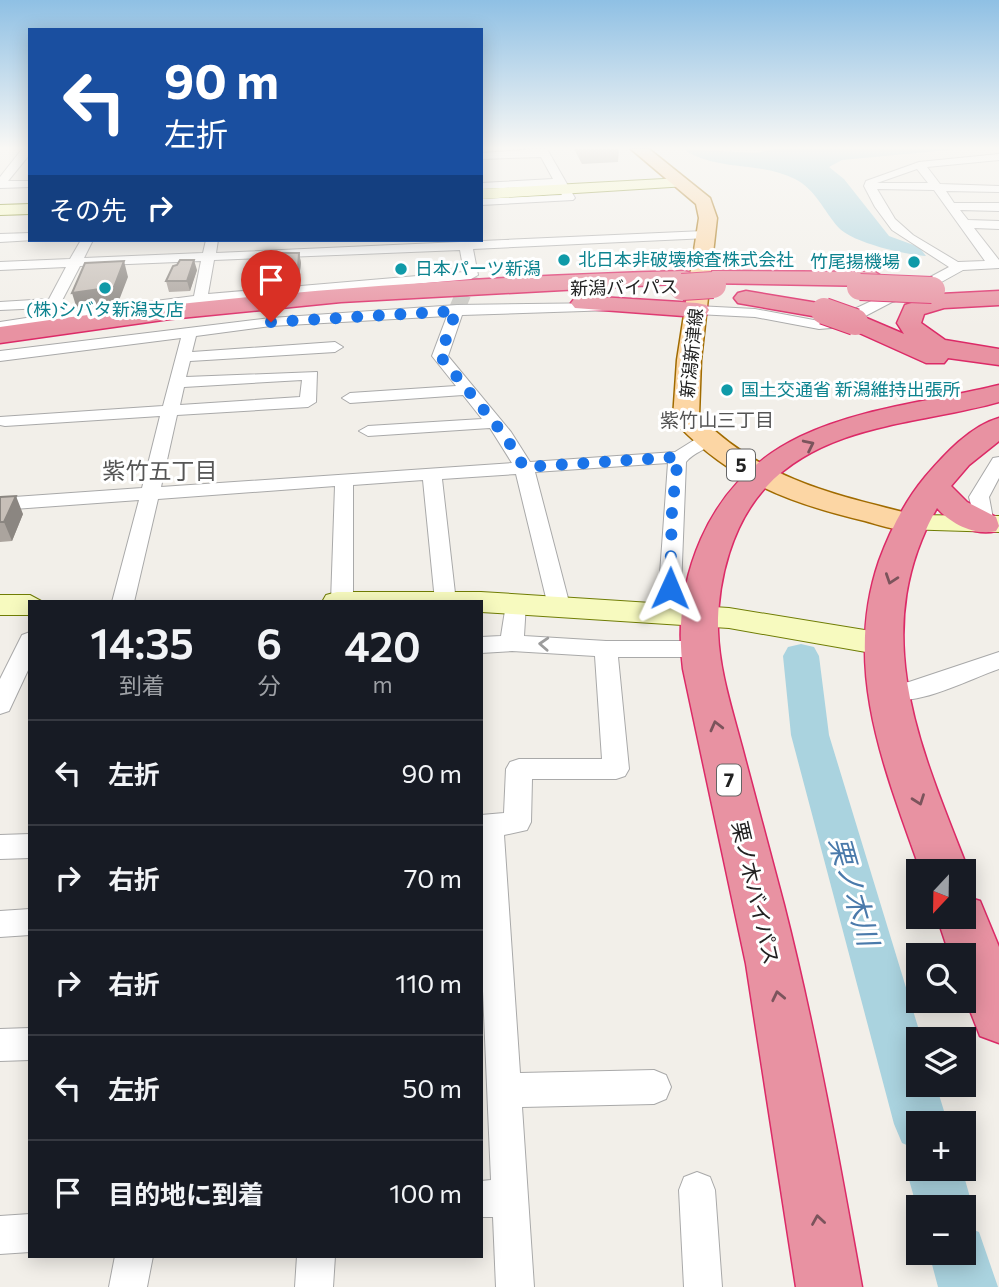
<!DOCTYPE html>
<html lang="ja">
<meta charset="utf-8">
<style>
:root{--surface:#171b24;--page:#242831;--text:#f1f3f6;--muted:#9ea1a6;--line:#363941}
body{margin:0;font-family:Commissioner,"Noto Sans JP",sans-serif;background:var(--page);color:var(--text);height:100vh;display:flex;flex-direction:column;font-size:26px;white-space:nowrap}
*{box-sizing:border-box;margin:0}
p{font-size:23px;color:var(--muted)}
.icon{flex:none;width:38px;height:38px;fill:none;stroke:currentColor;stroke-width:2;stroke-linecap:round;stroke-linejoin:round}
.map{position:relative;flex:1;overflow:hidden}
.details{position:absolute;left:28px;top:600px;width:455px;height:658px;display:flex;flex-direction:column;background:var(--surface);border-radius:0px;box-shadow:0 4px 18px #0003}
.details>*{flex:none}
.guide{position:absolute;left:28px;top:28px;width:455px;height:214px;border-radius:0px;box-shadow:0 4px 18px #0003;background:#1a4fa0;color:#fff;overflow:hidden}
.needle{width:46px;rotate:202deg}
.buttons{position:absolute;left:906px;top:859px;display:grid;gap:14px}
.buttons a{display:grid;place-items:center;width:70px;height:70px;border-radius:0px;background:var(--surface);box-shadow:0 4px 18px #0003;font-size:35px}
.pin{position:absolute;display:grid;place-items:center;width:60px;height:60px;color:#fff;margin:-72px -30px;border-radius:50% 50% 50% 0;rotate:-45deg;box-shadow:0 0 7px #0007}
.pin .icon{rotate:45deg}
.me{position:absolute;width:77px;margin:-38px;rotate:1deg;stroke-linejoin:round;filter:drop-shadow(0 0 5px #0008)}
.turn{display:flex;align-items:center;gap:24px;height:147px;padding:0 21px;font-size:32px}
.turn .icon{width:91px;height:91px;stroke-width:2.5}
.turn b{display:block;font-size:49px;line-height:60px}
.then{display:flex;align-items:center;height:66px;padding:0 21px;background:#0003;gap:14px;font-size:26px}
.eta{display:flex;justify-content:space-evenly;align-items:center;height:119px;text-align:center}
.eta b{font-size:42px;font-weight:600;line-height:49px}
ul{padding:0;list-style:none}
li{display:flex;align-items:center;gap:21px;height:105px;padding:0 21px;border-top:2px solid var(--line)}
li div{flex:1}
li b{display:block;font-size:26px}
li em{font-style:normal}
.map>svg:first-child{display:block}
</style>
<div class="map">
<svg width="999" height="1287" viewBox="0 0 999 1287">
<rect width="100%" height="100%" fill="#f2efe9"/>
<path fill="#aad3df" d="M683 149 756 153 774 149H959L842 160 829 167 844 179 889 236 919 247 926 256C907 255 852 243 838 227 824 211 815 189 795 179 760 161 717 172 683 149Z"/>
<g fill="none" stroke-linecap="round" stroke-linejoin="round">
<path fill="#aad3df" fill-rule="evenodd" d="M801 644 814 647 819 656 829 735 922 1040H919V1085H936L948 1124H919V1169H962L973 1208 966 1227 979 1232 998 1287H938L929 1253H964V1208H919V1213L917 1208 906 1169 916 1149 902 1143 894 1124 791 735 783 656 788 647Z"/>
<path stroke="#c8c6c1" stroke-width="16" stroke-dasharray="16 8" stroke-linecap="butt" d="M457 309 471 275"/>
<g stroke="#a9a9a9" stroke-width="2">
<path id="street" d="M22 149H30V154L8 181H30V187L0 188V177Z
M537 149H547L575 198 573 200 481 205V199L562 195 557 186 481 189V183L553 179 541 157 481 159V153Z
M999 154V160L927 167 940 184 999 186V192L946 191 954 203H999V211L960 210 968 220 999 221V229L974 228 999 260V268L963 270 918 295 892 302 850 324 831 328 819 329 755 317 697 314 690 310 697 306 755 309 819 321 831 320 882 296 908 289 949 267 892 230 875 207 864 186 866 181 919 162ZM917 169 928 183H877ZM877 189 934 190 985 261 958 262 913 235 895 219Z
M704 231 708 232V238L473 249 478 275 471 279 200 303 0 330V322L39 316 44 308 0 310V302L49 299 66 267 0 270V262L70 259 81 240H93L84 258 203 253 206 240H218L216 253ZM460 250 464 272 208 294 214 260ZM201 261 194 296 55 314 80 266Z
M30 233V240H34L0 242V234Z
M609 303 614 304V310L462 315 448 356 511 432 530 462 675 452 699 437H711L714 441C707 450 694 452 686 462L681 588 678 593 670 595 659 588 668 463 535 472 570 606 567 611H551L548 606 516 474 442 479 456 602 435 601 423 480 353 485V602H331L335 486 158 499 134 602H112L139 500 0 510V498L142 488 160 416 5 426 0 425V417L163 406 181 338 0 361V351L271 318 457 305ZM447 316 432 356 456 386 350 393 342 398 350 403 463 395 482 419 368 426 359 431 368 436 490 428 512 463 161 487 177 415 308 407 316 402 317 372 186 377 190 361 335 352 343 347 335 342 192 352 196 336 271 326ZM302 380 300 397 180 405 184 387Z
M999 457V478L989 497 994 524 984 530 977 528 969 497 993 458Z
M515 596 523 598 526 603 524 636 606 641H700L708 643 711 649 708 655 700 657H618L629 769 625 776 616 779H532L531 822 527 830 504 835 520 1073 654 1070 666 1075 671 1087 666 1099 654 1104 522 1107 534 1287H496L493 1217H481V1181L491 1180 481 944V815L504 813 506 769 510 762 519 759H602L595 656 512 651 481 653V637L501 636 507 598Z
M30 632V666L9 711 0 714V679L22 635Z
M999 652V669C964 681 915 709 878 698L874 692 878 686 909 682Z
M30 834V858L0 859V835Z
M30 909V935L0 937V911Z
M30 1028V1060L0 1061V1029Z
M697 1172 710 1177 715 1190 722 1287H684L679 1190 684 1177Z
M30 1214V1252L0 1254V1216Z
M115 1256H153L147 1287H109Z
M297 1256H335L333 1287H295Z"/>
</g>
<g stroke="#707d05" stroke-width="2">
<path id="secondary" d="M682 178 690 183 687 186 481 199V189Z
M30 204V214L0 215V205Z
M912 515 999 516V532L902 529 898 523 902 517Z
M337 592H481L729 608 883 633 894 636 899 644 894 652 883 655 729 628 481 612V602H322L326 595Z
M0 595H30L43 602H30V615H0Z"/>
</g>
<g stroke="#a06b00" stroke-width="3">
<path id="primary" d="M631 149H649L710 198 717 218 701 360 699 416C765 482 836 495 923 517L927 523 923 529C904 534 883 526 865 521 789 503 731 481 677 424L673 418 677 360 699 218 696 204Z"/>
</g>
<g stroke="#dc2a67" stroke-width="3">
<path id="highway" d="M684 271 692 273 695 278 692 283 341 302 170 319 0 343V327C227 294 455 277 684 271Z
M712 271 875 272 886 279 875 286 704 283 701 278 704 273Z
M746 291 824 304 833 306 836 311 833 316 824 318 738 303 734 298 738 293Z
M999 291V305L944 308 924 314 921 323 945 340 999 349V365L948 358 944 363H926L846 327 843 322 846 317H864L904 334 897 323 905 305 941 294Z
M583 296 697 303 706 305 709 310 706 315 697 317 575 308 571 303 575 298Z
M999 385V402C921 424 828 423 768 485 732 522 717 581 718 631 719 670 732 709 742 747 756 800 770 852 784 905 816 1031 839 1159 862 1287H796L746 964 683 669C677 624 683 580 701 539 757 413 883 413 999 385Z
M999 418V441L969 465 951 486 967 502 996 517 999 526 996 531C975 536 951 524 937 508 866 634 922 751 969 872L964 882V872H921C885 770 842 669 879 561 890 531 905 501 925 477 944 455 970 426 999 418Z
M964 896 980 901 999 947V1043L980 1036 964 995V956H950L937 917H964Z"/>
</g>
<use href="#street" fill="#fff" fill-rule="evenodd"/>
<use href="#secondary" fill="#f7fabf" fill-rule="evenodd"/>
<use href="#primary" fill="#fcd6a4" fill-rule="evenodd"/>
<use href="#highway" fill="#e892a2" fill-rule="evenodd"/>
<g stroke="#dc2a67" stroke-width="28" stroke-linecap="butt">
<path id="highway-bridge" d="M682 287 713 285
M860 287 932 290
M824 311 855 322"/>
</g>
<use href="#highway-bridge" stroke="#e892a2" stroke-width="26"/>
</g>
<path fill="#aba49e" d="M574 149H619L618 162 582 164Z
M299 253 301 263 299 278 278 279 276 269Z
M197 270 190 291 169 292 166 281Z
M0 497 23 514 12 541 0 542Z"/>
<path fill="#8b8681" d="M299 253 301 263 299 278 298 268Z
M194 260 197 270 190 291 187 281Z
M124 261 128 277 118 303 77 309 72 293Z
M16 496 23 514 12 541 4 522Z"/>
<path fill="#c7bfb8" stroke="#8b8681" stroke-width="2" d="M278 253H299L298 268 276 269Z
M180 260H194L187 281H166L173 266 177 265Z
M124 261 114 287 72 293 85 263Z
M16 496 4 522H0V497Z"/>
<defs><path id="oneway-chevron" d="M-2-3.5L2.5 0L-2 3.5" fill="none" stroke-width="1.6" stroke-linecap="round" stroke-linejoin="round" transform="scale(1.75)"/></defs>
<g stroke="#7b545c">
<use href="#oneway-chevron" transform="translate(809 445) rotate(-26)"/>
<use href="#oneway-chevron" transform="translate(891 579) rotate(109)"/>
<use href="#oneway-chevron" transform="translate(716 726) rotate(-104)"/>
<use href="#oneway-chevron" transform="translate(919 800) rotate(70)"/>
<use href="#oneway-chevron" transform="translate(778 996) rotate(-102)"/>
<use href="#oneway-chevron" transform="translate(818 1220) rotate(-99)"/>
</g>
<use stroke="#9c9c9c" href="#oneway-chevron" transform="translate(544 644) rotate(-177)"/>
<linearGradient id="sky" x2="0" y2="1"><stop stop-color="#8fc0e4"/><stop offset="0.45" stop-color="#f9f8f5"/><stop offset="1" stop-color="#f9f8f5" stop-opacity="0"/></linearGradient>
<rect width="999" height="329" fill="url(#sky)"/>
<g fill="none" stroke-linecap="round" stroke-linejoin="round">
<path stroke="#1a73e8" stroke-width="12" stroke-dasharray="0 21.6" d="M271 322 456 311 440 356 505 436 524 467 678 457 672 510 670 588"/>
</g>
<g fill="#0f9aa8" stroke="#fff" stroke-width="2.5">
<circle cx="564" cy="260" r="7"/>
<circle cx="914" cy="262" r="7"/>
<circle cx="401" cy="269" r="7"/>
<circle cx="105" cy="288" r="7"/>
<circle cx="727" cy="390" r="7"/>
</g>
<g text-anchor="middle" stroke-width="6" stroke-linejoin="round" paint-order="stroke">
<g font-size="18" fill="#0d838f" stroke="#fff" text-anchor="start">
<text x="578" y="266">北日本非破壊検査株式会社</text>
<text x="900" y="268" text-anchor="end">竹尾揚機場</text>
<text x="415" y="275">日本パーツ新潟</text>
<text x="105" y="316" text-anchor="middle">(株)シバタ新潟支店</text>
<text x="741" y="396">国土交通省 新潟維持出張所</text>
</g>
<g font-size="18" fill="#222" stroke="#fff">
<text transform="translate(624 288) rotate(-1)" y="6">新潟バイパス</text>
<text transform="translate(692 353) rotate(-84)" y="6">新潟新津線</text>
</g>
<g font-size="19" fill="#555" stroke="#fff">
<text x="717" y="427">紫竹山三丁目</text>
</g>
<g fill="#fff" stroke="#646464" stroke-width="2">
<rect x="727" y="449.5" width="28" height="31" rx="5"/>
<rect x="717" y="764.5" width="24" height="31" rx="5"/>
</g>
<g font-size="19" font-weight="bold" fill="#222">
<text x="741" y="472">5</text>
<text x="729" y="787">7</text>
</g>
<g font-size="21" fill="#222" stroke="#fff">
<text transform="translate(755 893) rotate(77)" y="7">栗ノ木バイパス</text>
</g>
<g font-size="23" fill="#555" stroke="#fff">
<text x="160" y="479">紫竹五丁目</text>
</g>
<g font-size="28" font-style="italic" fill="#4a7aab" stroke="#fff">
<text transform="translate(854 891) rotate(74)" y="10">栗ノ木川</text>
</g>
</g>
</svg>
<div class="buttons">
<a><svg class="needle" viewBox="-14 -14 28 28"><path d="M0-13l5 13h-10z" fill="#e53935"/><path d="M0 13l5-13h-10z" fill="#9ea1a6"/></svg></a>
<a><svg class="icon" aria-label="search" viewBox="0 0 24 24"><circle cx="10" cy="10" r="6"/><path d="M15 15l6 6"/></svg></a>
<a><svg class="icon" aria-label="layers" viewBox="0 0 24 24"><path d="M12 4l9 5-9 5-9-5zM3 14l9 5 9-5"/></svg></a>
<a>+</a>
<a>−</a>
</div>
<div class="pin" style="left:271px;top:322px;background:#d93025"><svg class="icon" aria-label="arrive" viewBox="0 0 24 24"><path d="M6 21V4h12l-3 4 3 4H6"/></svg></div>
<svg class="me" style="left:670px;top:588px" viewBox="-20 -20 40 40"><path d="M0-17L14 15 0 8-14 15z" fill="#1a73e8" stroke="#fff" stroke-width="4"/></svg>
<div class="guide">
<div class="turn"><svg class="icon" aria-label="left" viewBox="0 0 24 24"><path d="M17 20v-9H6M10 6l-5 5 5 5"/></svg><div><b>90 m</b>左折</div></div>
<div class="then">その先<svg class="icon" aria-label="right" viewBox="0 0 24 24"><path d="M7 20v-9h11M14 6l5 5-5 5"/></svg></div>
</div>
<section class="details">
<div class="eta">
<div><b>14:35</b><p>到着</p></div>
<div><b>6</b><p>分</p></div>
<div><b>420</b><p>m</p></div>
</div>
<ul>
<li><svg class="icon" aria-label="left" viewBox="0 0 24 24"><path d="M17 20v-9H6M10 6l-5 5 5 5"/></svg><div><b>左折</b></div><em>90 m</em></li>
<li><svg class="icon" aria-label="right" viewBox="0 0 24 24"><path d="M7 20v-9h11M14 6l5 5-5 5"/></svg><div><b>右折</b></div><em>70 m</em></li>
<li><svg class="icon" aria-label="right" viewBox="0 0 24 24"><path d="M7 20v-9h11M14 6l5 5-5 5"/></svg><div><b>右折</b></div><em>110 m</em></li>
<li><svg class="icon" aria-label="left" viewBox="0 0 24 24"><path d="M17 20v-9H6M10 6l-5 5 5 5"/></svg><div><b>左折</b></div><em>50 m</em></li>
<li><svg class="icon" aria-label="arrive" viewBox="0 0 24 24"><path d="M6 21V4h12l-3 4 3 4H6"/></svg><div><b>目的地に到着</b></div><em>100 m</em></li>
</ul>
</section>
</div>
